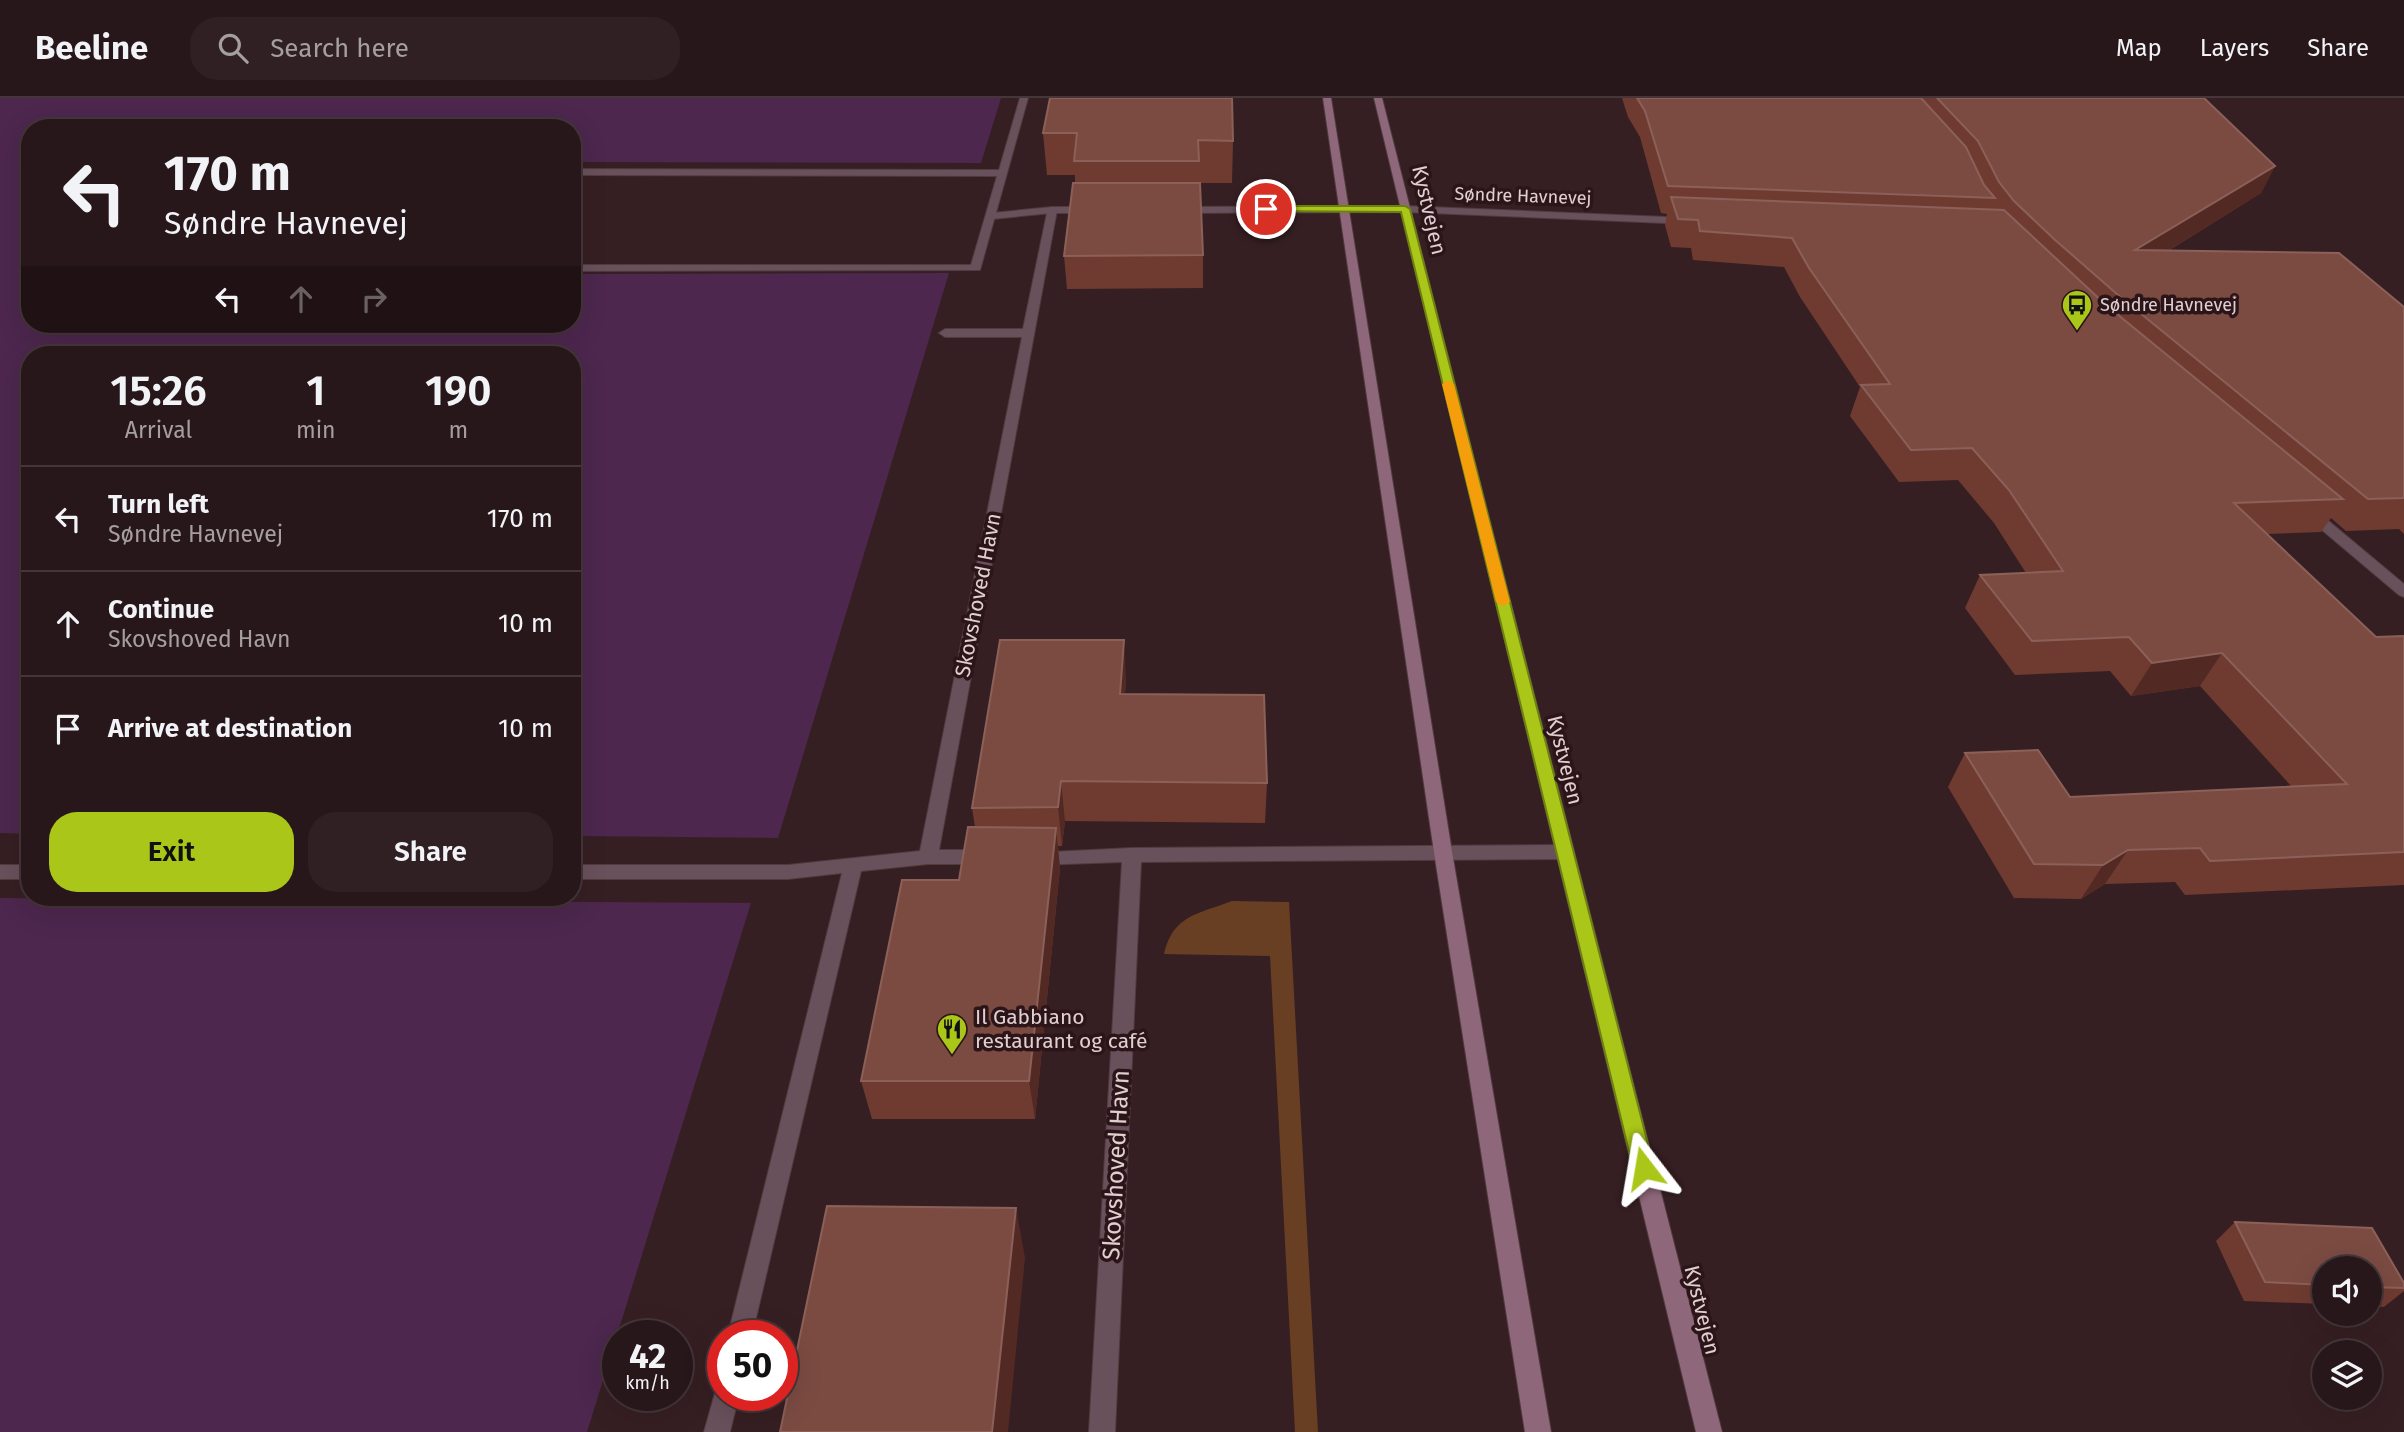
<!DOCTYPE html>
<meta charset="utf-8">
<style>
:root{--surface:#28171a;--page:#302023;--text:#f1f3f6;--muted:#a59fa2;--line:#443639;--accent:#aac719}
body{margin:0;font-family:"Fira Sans",sans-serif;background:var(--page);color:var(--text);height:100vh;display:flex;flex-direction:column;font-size:26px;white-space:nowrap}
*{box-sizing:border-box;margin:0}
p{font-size:23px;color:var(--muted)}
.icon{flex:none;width:38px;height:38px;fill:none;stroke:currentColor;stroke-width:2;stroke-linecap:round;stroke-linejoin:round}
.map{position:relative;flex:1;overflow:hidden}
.panel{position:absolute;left:21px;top:248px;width:560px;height:560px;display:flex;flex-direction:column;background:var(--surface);border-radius:28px;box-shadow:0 7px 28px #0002,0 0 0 2px var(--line)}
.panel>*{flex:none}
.guide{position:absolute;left:21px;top:21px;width:560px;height:214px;border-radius:28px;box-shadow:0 7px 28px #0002,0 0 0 2px var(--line);background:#28171a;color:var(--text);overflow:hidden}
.controls{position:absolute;left:2312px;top:1158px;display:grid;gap:14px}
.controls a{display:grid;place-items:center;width:70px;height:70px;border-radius:50%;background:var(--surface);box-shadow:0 7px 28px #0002,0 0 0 2px var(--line);font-size:35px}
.speed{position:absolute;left:602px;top:1222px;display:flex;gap:14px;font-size:35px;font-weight:700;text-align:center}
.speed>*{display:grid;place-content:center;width:91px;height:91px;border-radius:50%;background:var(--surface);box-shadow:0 7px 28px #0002,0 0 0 2px var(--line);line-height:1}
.speed small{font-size:18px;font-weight:400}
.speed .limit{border:10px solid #d22;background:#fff;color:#111}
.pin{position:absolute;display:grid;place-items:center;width:60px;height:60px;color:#fff;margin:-30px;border:4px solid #fff;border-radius:50%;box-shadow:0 2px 7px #0007}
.me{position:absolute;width:77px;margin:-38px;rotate:346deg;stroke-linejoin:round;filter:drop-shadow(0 0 5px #0008)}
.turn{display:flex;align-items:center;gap:24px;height:147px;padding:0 28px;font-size:32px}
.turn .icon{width:91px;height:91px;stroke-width:2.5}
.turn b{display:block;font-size:49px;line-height:60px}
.lanes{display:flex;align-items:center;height:66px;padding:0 28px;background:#0003;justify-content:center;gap:35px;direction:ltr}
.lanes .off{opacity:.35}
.eta{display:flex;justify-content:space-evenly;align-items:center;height:119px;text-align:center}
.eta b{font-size:42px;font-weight:600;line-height:49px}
.action{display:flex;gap:14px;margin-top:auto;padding:14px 28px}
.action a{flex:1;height:80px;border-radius:28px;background:var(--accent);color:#111;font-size:28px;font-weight:600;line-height:80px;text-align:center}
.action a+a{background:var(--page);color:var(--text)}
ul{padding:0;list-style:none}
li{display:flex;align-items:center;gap:21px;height:105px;padding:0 28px;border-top:2px solid var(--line)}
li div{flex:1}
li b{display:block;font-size:26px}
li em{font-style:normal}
header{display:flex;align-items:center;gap:42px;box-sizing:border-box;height:98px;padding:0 35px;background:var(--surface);border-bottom:2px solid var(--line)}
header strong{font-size:33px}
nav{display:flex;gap:38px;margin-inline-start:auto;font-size:24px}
.search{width:490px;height:63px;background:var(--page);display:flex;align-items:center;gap:18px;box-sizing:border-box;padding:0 24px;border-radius:28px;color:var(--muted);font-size:26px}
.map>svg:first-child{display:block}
</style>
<header>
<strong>Beeline</strong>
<div class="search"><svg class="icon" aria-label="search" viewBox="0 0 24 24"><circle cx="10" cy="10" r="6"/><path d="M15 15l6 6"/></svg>Search here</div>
<nav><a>Map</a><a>Layers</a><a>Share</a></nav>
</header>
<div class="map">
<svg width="2404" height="1334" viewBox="0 0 2404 1334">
<rect width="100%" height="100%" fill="#361f22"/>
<path fill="#683f22" d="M1232 803 1289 804 1318 1334H1295L1270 858 1164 856C1173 817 1198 816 1232 803Z"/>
<path fill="#4d274e" d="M0 0H1001L981 65 572 64V30H30V226H572V176L949 175 778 740 572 738V257H30V736L0 735Z
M0 800 751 805 587 1334H0Z"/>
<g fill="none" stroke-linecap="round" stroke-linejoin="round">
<g stroke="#513b3e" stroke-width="2">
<path id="lane" d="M1020 0H1028L980 172 572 173V167H971L997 78 572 77V71L999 72Z
M1048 110 1057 112 939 752H985L992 754 994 759 992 764 985 766H928L861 773 752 1237H728L842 775 788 781H572V767H788L920 753 1022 239H945L939 235 945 231H1023Z
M1565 747 1572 749 1574 754 1572 759 1565 761 1141 764 1115 1334H1089L1122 764 1037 767 1030 765 1028 760 1030 755 1132 750Z
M0 767H30V781H0Z
M723 1286V1297H739L730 1334H704L717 1288Z"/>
</g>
<g stroke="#513b3e" stroke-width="2">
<path id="street" d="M1405 108 1689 120 1694 123 1689 126 1405 114 1178 115 1173 112 1178 109Z
M1052 109H1094L1099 112 1094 115H1052L992 121 987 118 992 115Z
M2308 409 2313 410 2404 486V499L2399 497 2303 416 2301 413Z"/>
</g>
<g stroke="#513b3e" stroke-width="2">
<path id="secondary" d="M1323 0H1331L1452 754 1551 1334H1525L1434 754Z
M1374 0H1382L1722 1334H1696Z"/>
</g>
<use href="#lane" fill="#69515c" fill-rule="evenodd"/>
<use href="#street" fill="#69515c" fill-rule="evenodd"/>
<use href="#secondary" fill="#8e687a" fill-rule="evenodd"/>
</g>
<path fill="#6f3b31" d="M1050 0 1233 43 1232 85H1199L1203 157V190L1067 191 1064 158 1075 85V77H1047L1043 35Z
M1622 0H2204L2275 68 2261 95 2168 153 2404 209V436L2399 431 2346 433 2331 420 2321 434 2267 436 2376 539 2404 538V787L2185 797 2175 784 2105 786 2081 801 2014 800 1948 689 1965 655 2070 699 2292 689 2200 588 2131 598 2110 573 2015 577 1965 510 1980 477 2026 475 1994 425 1958 382 1899 384 1850 318 1860 289 1800 199 1784 169 1693 162 1691 150 1671 149 1665 127 1667 116 1661 115 1640 39 1628 19Z
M1126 581 1125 596 1267 685 1265 725 1065 723 1062 748H1058L1060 770 1035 1021H872L861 983 959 782 975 729 972 710Z
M2235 1124 2372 1130 2404 1185V1193L2384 1209 2370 1208V1171H2324V1206L2244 1203 2216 1143Z"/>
<path fill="#532924" d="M2275 68 2261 95 2122 181 2135 152Z
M1124 542 1126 581 1122 635 1120 596Z
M2222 555 2200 588 2131 598 2152 565Z
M1061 683 1065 723 1062 748 1058 709Z
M1056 730 1060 770 1035 1021 1029 983Z
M2128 752 2105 786 2081 801 2103 767Z
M1016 1110 1025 1160 1008 1334H992Z"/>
<path fill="#7b4b42" stroke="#8b6059" stroke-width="2" d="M1050 0H1232L1233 43 1198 42 1199 63H1074L1077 35H1043Z
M1637 0H1921L1966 49 1984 87 1995 100 1668 88 1645 13Z
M1937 0H2204L2275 68 2135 152 2339 155 2404 209V400L2368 401 2118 197 2054 141 2014 103 1999 84 1978 43Z
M1073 85H1200L1203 157 1064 158Z
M1671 99 2004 112 2106 207 2343 401 2234 405 2376 539 2404 538V754L2210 763 2200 750 2128 752 2103 767 2034 766 1965 655 2038 652 2070 699 2347 686 2222 555 2152 565 2129 539 2032 543 1980 477 2063 473 2009 392 1972 350 1911 352 1861 287 1890 286 1809 170 1792 140 1700 133 1698 122 1678 121Z
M1000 542H1124L1120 596 1264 597 1267 685 1061 683 1058 709 972 710Z
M968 729 1056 730 1029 983H861L902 782H959Z
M827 1108 1016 1110 992 1334H780Z
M2235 1124 2372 1130 2404 1185V1190L2370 1189V1171H2324V1187L2265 1184Z"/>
<path fill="#aac719" stroke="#6e8110" stroke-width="2" d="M1266 108H1405L1410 111 1654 1070 1651 1077 1644 1080 1636 1077 1633 1070 1401 114 1263 113 1262 111Z"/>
<path fill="#f59e0b" d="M1448 282 1454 286 1510 504 1503 508 1496 504 1442 286Z"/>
<defs>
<g id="bus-pin" transform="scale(1.575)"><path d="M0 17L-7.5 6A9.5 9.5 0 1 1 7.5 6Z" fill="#aac719" stroke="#2c1519"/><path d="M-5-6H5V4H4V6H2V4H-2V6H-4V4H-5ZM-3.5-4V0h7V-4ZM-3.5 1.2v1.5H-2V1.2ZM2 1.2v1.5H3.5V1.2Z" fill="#111"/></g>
<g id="restaurant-pin" transform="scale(1.575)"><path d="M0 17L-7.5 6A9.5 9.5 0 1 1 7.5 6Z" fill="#aac719" stroke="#2c1519"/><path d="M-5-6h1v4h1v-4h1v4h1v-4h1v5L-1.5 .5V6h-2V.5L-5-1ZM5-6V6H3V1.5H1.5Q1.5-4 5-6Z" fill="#111"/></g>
</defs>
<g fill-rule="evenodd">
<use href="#bus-pin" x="2077" y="207"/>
<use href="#restaurant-pin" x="952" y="931"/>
</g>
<g text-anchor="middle" stroke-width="7" stroke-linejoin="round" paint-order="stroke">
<g font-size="18" fill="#e0cfd1" stroke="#2c1519">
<text transform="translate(1523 98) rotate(2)" y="6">Søndre Havnevej</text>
</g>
<g font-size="18" fill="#e0cfd1" stroke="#2c1519" text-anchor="start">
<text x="2100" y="213">Søndre Havnevej</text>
</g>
<g font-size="21" fill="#e0cfd1" stroke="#2c1519">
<text transform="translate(1429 112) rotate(77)" y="7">Kystvejen</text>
<text transform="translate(978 497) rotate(-79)" y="7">Skovshoved Havn</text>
<text transform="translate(1565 662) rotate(76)" y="7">Kystvejen</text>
<text transform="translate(1702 1212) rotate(76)" y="7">Kystvejen</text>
</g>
<g font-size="21" fill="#e0cfd1" stroke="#2c1519" text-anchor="start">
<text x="975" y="926">Il Gabbiano<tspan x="975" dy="24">restaurant og café</tspan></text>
</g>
<g font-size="24" fill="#e0cfd1" stroke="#2c1519">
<text transform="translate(1116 1067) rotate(-87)" y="8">Skovshoved Havn</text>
</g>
</g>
</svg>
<div class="controls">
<a><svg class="icon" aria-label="sound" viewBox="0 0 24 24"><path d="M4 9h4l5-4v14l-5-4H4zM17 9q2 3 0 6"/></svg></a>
<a><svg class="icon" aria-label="layers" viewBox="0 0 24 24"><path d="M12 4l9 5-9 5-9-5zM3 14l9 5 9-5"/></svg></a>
</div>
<div class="speed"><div>42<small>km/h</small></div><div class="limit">50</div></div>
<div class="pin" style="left:1266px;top:111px;background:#d93025"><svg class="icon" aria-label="arrive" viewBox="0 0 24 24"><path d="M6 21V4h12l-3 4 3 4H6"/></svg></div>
<svg class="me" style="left:1644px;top:1070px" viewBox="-20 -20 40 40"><path d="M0-17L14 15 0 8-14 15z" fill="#aac719" stroke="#fff" stroke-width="4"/></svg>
<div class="guide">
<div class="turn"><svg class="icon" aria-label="left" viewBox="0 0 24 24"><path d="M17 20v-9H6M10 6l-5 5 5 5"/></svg><div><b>170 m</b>Søndre Havnevej</div></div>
<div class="lanes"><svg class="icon" aria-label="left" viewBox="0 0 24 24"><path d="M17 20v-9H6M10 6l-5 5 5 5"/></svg><svg class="icon off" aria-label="ahead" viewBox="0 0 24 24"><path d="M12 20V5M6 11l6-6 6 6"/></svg><svg class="icon off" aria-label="right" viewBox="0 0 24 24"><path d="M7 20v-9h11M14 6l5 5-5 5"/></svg></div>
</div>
<section class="panel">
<div class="eta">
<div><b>15:26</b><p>Arrival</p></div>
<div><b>1</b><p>min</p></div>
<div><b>190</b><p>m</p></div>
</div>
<ul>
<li><svg class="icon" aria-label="left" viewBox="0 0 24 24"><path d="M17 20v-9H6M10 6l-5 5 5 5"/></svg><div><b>Turn left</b><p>Søndre Havnevej</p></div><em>170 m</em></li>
<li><svg class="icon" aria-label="ahead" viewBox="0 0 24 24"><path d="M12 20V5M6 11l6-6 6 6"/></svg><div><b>Continue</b><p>Skovshoved Havn</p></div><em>10 m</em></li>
<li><svg class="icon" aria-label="arrive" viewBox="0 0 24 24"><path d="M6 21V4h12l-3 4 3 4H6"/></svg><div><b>Arrive at destination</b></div><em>10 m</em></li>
</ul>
<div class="action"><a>Exit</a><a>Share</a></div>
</section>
</div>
